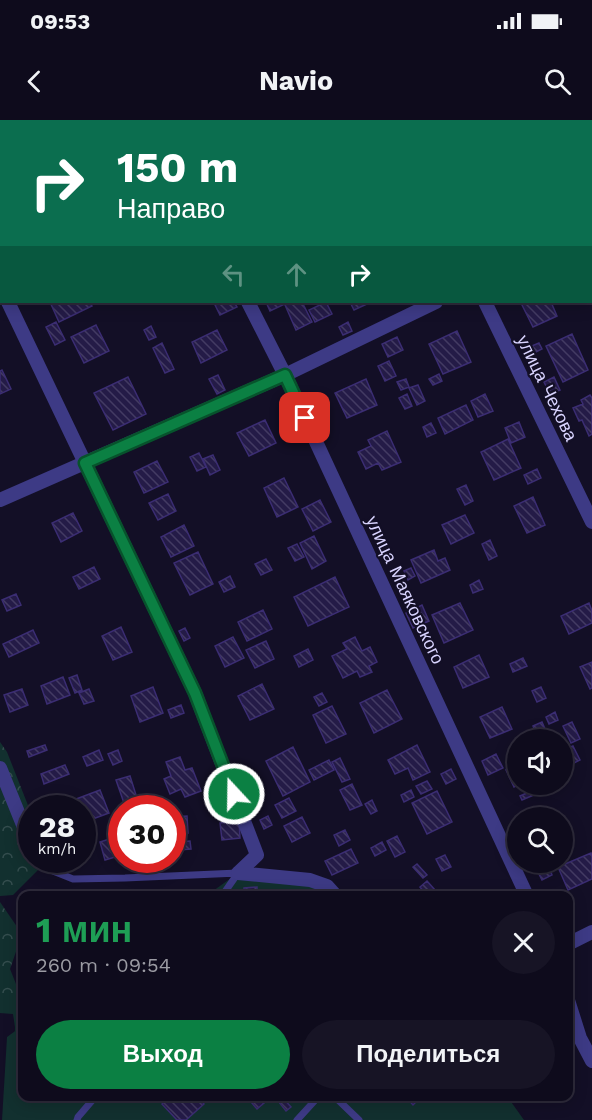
<!DOCTYPE html>
<html lang="ru">
<meta charset="utf-8">
<style>
:root{--surface:#0e0b1c;--page:#171425;--text:#f1f3f6;--muted:#9b9ba3;--line:#2e2b3b;--accent:#0b8043}
body{margin:0;font-family:"Work Sans",sans-serif;background:var(--page);color:var(--text);height:100vh;display:flex;flex-direction:column;font-size:22px;white-space:nowrap}
*{box-sizing:border-box;margin:0}
p{font-size:20px;color:var(--muted)}
.icon{flex:none;width:33px;height:33px;fill:none;stroke:currentColor;stroke-width:2;stroke-linecap:round;stroke-linejoin:round}
.map{position:relative;flex:1;overflow:hidden}
.sheet{position:absolute;left:18px;top:771px;width:555px;height:210px;display:flex;flex-direction:column;background:var(--surface);border-radius:12px;box-shadow:0 3px 15px #0003,0 0 0 2px var(--line)}
.sheet>*{flex:none}
.hud{position:absolute;left:0px;top:0px;width:592px;height:183px;box-shadow:0 3px 15px #0003,0 0 0 2px var(--line);background:#0b6e4f;color:#fff;overflow:hidden}
.tools{position:absolute;left:507px;top:609px;display:grid;gap:12px}
.tools a{display:grid;place-items:center;width:66px;height:66px;border-radius:50%;background:var(--surface);box-shadow:0 3px 15px #0003,0 0 0 2px var(--line);font-size:30px}
.speed{position:absolute;left:18px;top:675px;display:flex;gap:12px;font-size:30px;font-weight:700;text-align:center}
.speed>*{display:grid;place-content:center;width:78px;height:78px;border-radius:50%;background:var(--surface);box-shadow:0 3px 15px #0003,0 0 0 2px var(--line);line-height:1}
.speed small{font-size:15px;font-weight:400}
.speed .limit{border:9px solid #d22;background:#fff;color:#111}
.pin{position:absolute;display:grid;place-items:center;width:51px;height:51px;color:#fff;margin:-26px;border-radius:12px;box-shadow:0 3px 9px #0006}
.me{position:absolute;width:66px;margin:-33px;rotate:339deg;stroke-linejoin:round;filter:drop-shadow(0 0 4px #0008)}
.turn{display:flex;align-items:center;gap:21px;height:126px;padding:0 18px;font-size:27px}
.turn .icon{width:78px;height:78px;stroke-width:2.5}
.turn b{display:block;font-size:42px;line-height:51px}
.lanes{display:flex;align-items:center;height:57px;padding:0 18px;background:#0003;justify-content:center;gap:30px;direction:ltr}
.lanes .off{opacity:.35}
.round{display:grid;place-items:center;flex:none;width:63px;height:63px;border-radius:32px;background:var(--page)}
.head{display:flex;align-items:center;justify-content:space-between;height:102px;padding:0 18px}
h1{font-size:36px;font-weight:700;line-height:45px;color:#1e9e55}
.primary-button{display:flex;gap:12px;margin-top:auto;padding:12px 18px}
.primary-button a{flex:1;height:69px;border-radius:36px;background:var(--accent);color:#fff;font-size:24px;font-weight:700;line-height:69px;text-align:center}
.primary-button a+a{background:var(--page);color:var(--text)}
.status{display:flex;justify-content:space-between;align-items:center;height:42px;padding:0 30px;background:var(--surface);direction:ltr}
.status svg{height:16px;fill:currentColor}
header{display:flex;justify-content:space-between;align-items:center;height:78px;padding:0 18px;background:var(--surface);font-size:27px;font-weight:700}
.map>svg:first-child{display:block}
</style>
<div class="status"><b>09:53</b><svg viewBox="0 0 49 12"><path d="M0 12V9h3v3zM5 12V6h3v6zM10 12V3h3v9zM15 12V0h3v12zM26 1h20v11H26zM47 4h2v5h-2z"/></svg></div>
<header><svg class="icon" aria-label="back" viewBox="0 0 24 24"><path d="M15 5l-7 7 7 7"/></svg>Navio<svg class="icon" aria-label="search" viewBox="0 0 24 24"><circle cx="10" cy="10" r="6"/><path d="M15 15l6 6"/></svg></header>
<div class="map">
<svg width="592" height="1000" viewBox="0 0 592 1000">
<defs>
<pattern id="forest-crowns" width="20" height="18" patternUnits="userSpaceOnUse" patternTransform="scale(1.5)"><rect width="20" height="18" fill="#12302f"/><path d="M2 6a3 3 0 1 1 6 0M12 15a3 3 0 1 1 6 0" fill="none" stroke="#344d4e"/></pattern>
<pattern id="building-back-hatch" width="6" height="6" patternUnits="userSpaceOnUse" patternTransform="scale(1.5)"><rect width="6" height="6" fill="#241b47"/><path d="M-1 5l2 2M0 0l6 6M5-1l2 2" fill="none" stroke="#433b63"/></pattern>
</defs>
<rect width="100%" height="100%" fill="#130f26"/>
<path fill="url(#forest-crowns)" d="M0 622 7 632 31 693 32 740H39L38 750 13 775 0 776Z
M0 782 22 814 10 849 22 879V966L14 968 15 907 13 894 0 893Z"/>
<path fill="#12302f" d="M283 751 341 776H206L238 753Z
M22 906V976H507L524 1000H2L7 917Z"/>
<path fill="url(#building-back-hatch)" stroke="#3b2d73" stroke-width="1.5" d="M50 182H89L92 186 59 202Z
M222 182H234L237 187 220 195 215 185Z
M266 182H284L285 184 270 191Z
M292 182H302L312 202 296 210 285 185Z
M326 182 332 194 315 202 309 190Z
M350 182H365L367 184 354 190Z
M524 182H551L557 196 533 207 521 183Z
M56 202 65 220 55 225 46 207Z
M348 202 352 211 343 215 339 207Z
M96 205 109 231 84 243 71 217Z
M151 206 156 217 149 220 144 210Z
M217 210 227 230 201 243 192 222Z
M457 211 471 242 443 254 429 224Z
M572 214 588 250 563 262 546 226Z
M397 217 403 230 388 237 382 224Z
M162 223 174 249 165 253 153 228Z
M539 223 542 229 530 235 527 228Z
M389 241 396 256 385 261 378 246Z
M2 250 11 269 0 274V251Z
M439 254 442 261 433 265 429 259Z
M218 255 225 270 217 274 209 259Z
M128 257 146 294 113 310 94 273Z
M554 257 560 270 550 274 544 262Z
M366 259 377 285 347 298 335 273Z
M406 259 409 267 401 270 397 262Z
M418 265 425 281 417 285 409 268Z
M407 274 412 286 405 289 399 278Z
M485 274 493 291 478 297 471 281Z
M590 275 592 278V314L589 316 582 300 579 301 573 288 583 284 581 280Z
M466 285 473 300 445 314 438 298Z
M265 300 276 323 249 336 237 313Z
M519 302 525 317 511 323 505 308Z
M431 303 436 313 427 317 423 307Z
M387 311 401 342 382 350 378 343 366 349 358 332 371 326 368 320Z
M508 319 521 348 494 360 481 332Z
M199 333 206 347 197 351 190 337Z
M213 335 220 350 210 355 203 339Z
M157 341 168 362 144 373 134 352Z
M537 349 541 358 528 364 524 355Z
M284 358 298 387 277 397 264 368Z
M466 365 473 381 465 385 457 369Z
M168 374 176 391 158 400 149 383Z
M533 377 545 405 527 413 514 386Z
M320 380 331 402 313 411 302 389Z
M73 393 82 411 61 422 52 403Z
M465 395 474 413 451 424 442 405Z
M184 405 194 426 171 437 161 417Z
M314 416 326 441 312 449 300 423Z
M490 420 497 436 489 440 482 424Z
M297 424 304 437 295 441 288 428Z
M434 430 438 441 445 438 450 450 421 463 411 440Z
M198 432 213 464 190 475 174 443Z
M266 439 272 450 261 455 255 444Z
M94 447 100 459 79 469 73 457Z
M411 448 415 456 408 460 404 451Z
M230 456 235 467 224 472 219 462Z
M335 457 349 487 308 506 294 477Z
M479 460 483 469 473 473 470 465Z
M16 474 21 485 7 491 2 480Z
M460 483 473 510 444 523 432 495Z
M589 483 592 491V503L569 514 561 496Z
M422 485 429 501 413 508 406 493Z
M263 490 272 509 247 521 238 502Z
M121 507 132 532 113 540 102 516Z
M185 508 190 518 184 521 179 511Z
M33 510 39 523 9 537 3 524Z
M233 517 244 538 225 547 215 526Z
M355 517 362 531 370 527 377 542 369 546 372 552 360 557 357 551 343 558 332 536 347 529 343 523Z
M266 521 274 539 255 548 246 530Z
M308 529 313 540 299 547 294 536Z
M479 535 489 557 463 568 454 547Z
M523 538 527 546 513 552 510 544Z
M592 542V568L590 569 580 547Z
M77 555 82 570 75 573 69 558Z
M63 557 70 575 47 584 41 566Z
M262 564 274 589 250 600 238 576Z
M153 567 163 593 140 602 131 576Z
M541 567 546 578 537 582 532 571Z
M22 569 28 585 10 592 4 575Z
M89 569 94 581 84 584 79 573Z
M387 570 402 599 374 613 360 583Z
M322 573 327 582 319 586 314 577Z
M181 585 184 593 171 598 168 590Z
M332 586 346 614 326 623 313 595Z
M502 587 512 609 490 618 480 597Z
M555 592 558 600 549 604 546 597Z
M542 602 545 609 536 614 533 606Z
M572 602 580 619 571 623 563 606Z
M45 625 47 630 29 637 27 631Z
M417 625 430 652 413 660 408 648 395 654 388 640Z
M573 626 580 640 570 645 563 630Z
M293 627 310 662 283 676 266 641Z
M99 630 103 640 87 646 83 637Z
M118 630 122 641 113 645 108 634Z
M496 634 503 648 488 655 482 641Z
M180 637 185 650 192 648 201 671 185 677 181 669 170 674 164 659 171 656 166 642Z
M340 638 350 659 342 662 332 642Z
M329 640 334 650 314 660 309 650Z
M65 645 69 654 44 664 41 654Z
M518 645V664H520L514 667 506 650Z
M451 649 456 659 446 664 441 654Z
M130 656 137 678 124 683 116 660Z
M427 661 432 669 421 674 416 666Z
M352 664 362 685 350 690 340 670Z
M100 670 109 693 82 703V688H74L71 681Z
M411 670 414 677 404 682 401 675Z
M534 670 536 674 522 680 520 676Z
M259 671 263 680 254 684 250 675Z
M437 671 452 702 427 714 412 683Z
M289 678 296 691 282 698 275 685Z
M372 680 377 691 371 694 365 684Z
M560 693 569 711 562 714V698H549Z
M187 696 188 713 172 715V697Z
M268 696 272 705 264 709 260 700Z
M302 697 310 713 292 722 284 706Z
M239 701 240 718 222 720 220 703Z
M345 710 350 720 339 726 334 715Z
M122 715V735L105 740 100 722Z
M397 716 405 732 395 737 387 721Z
M190 721 191 729 178 730V722Z
M382 722 386 730 375 736 371 728Z
M351 729 358 743 332 755 325 741Z
M591 733 592 736V759L568 770 558 747Z
M445 735 451 747 442 751 436 739Z
M417 744 427 755 423 758 413 747Z
M548 745 552 755 542 760 537 750Z
M427 761 435 770 429 776H427L420 767Z
M257 767V775L244 776V768Z
M171 976H197L204 984 186 1000H177L162 984Z
M246 976H268L270 978 257 989Z
M405 976H417L419 979 413 985Z
M283 978 291 987 286 991 278 981Z"/>
<g fill="none" stroke-linecap="round" stroke-linejoin="round">
<path stroke="#3d3a85" stroke-width="7" d="M38 740 53 751 73 759 125 758 238 753
M222 776 238 753
M334 976 359 1000
M77 1000 78 997 96 976
M297 1000 319 976"/>
<path stroke="#3d3a85" stroke-width="14" d="M161 0V2
M396 0 397 2
M591 104H592
M0 164 2 167
M8 182 195 573 257 735 238 753
M248 182 285 255 527 776
M485 182 592 402
M0 380 285 255 436 182
M0 648 32 727
M238 753 310 760 327 766 336 776
M568 824 592 812
M568 880 580 918 592 941"/>
</g>
<g fill="none" stroke-linecap="round" stroke-linejoin="round">
<g stroke="#07532c" stroke-width="15">
<path id="route" d="M234 674 195 573 85 343 285 255 305 298"/>
</g>
<use href="#route" stroke="#0b8043" stroke-width="10"/>
</g>
<g text-anchor="middle" stroke-width="4.5" stroke-linejoin="round" paint-order="stroke">
<g font-size="18" fill="#d9d4ff" stroke="#130f26">
<text transform="translate(547 268) rotate(64)" y="6">улица Чехова</text>
<text transform="translate(405 470) rotate(65)" y="6">улица Маяковского</text>
</g>
</g>
</svg>
<div class="tools">
<a><svg class="icon" aria-label="sound" viewBox="0 0 24 24"><path d="M4 9h4l5-4v14l-5-4H4zM17 9q2 3 0 6"/></svg></a>
<a><svg class="icon" aria-label="search" viewBox="0 0 24 24"><circle cx="10" cy="10" r="6"/><path d="M15 15l6 6"/></svg></a>
</div>
<div class="speed"><div>28<small>km/h</small></div><div class="limit">30</div></div>
<div class="pin" style="left:305px;top:298px;background:#d93025"><svg class="icon" aria-label="arrive" viewBox="0 0 24 24"><path d="M6 21V4h12l-3 4 3 4H6"/></svg></div>
<svg class="me" style="left:234px;top:674px" viewBox="-20 -20 40 40"><circle r="17" fill="#0b8043" stroke="#fff" stroke-width="3"/><path d="M0-11L8 9 0 5-8 9z" fill="#fff"/></svg>
<div class="hud">
<div class="turn"><svg class="icon" aria-label="right" viewBox="0 0 24 24"><path d="M7 20v-9h11M14 6l5 5-5 5"/></svg><div><b>150 m</b>Направо</div></div>
<div class="lanes"><svg class="icon off" aria-label="left" viewBox="0 0 24 24"><path d="M17 20v-9H6M10 6l-5 5 5 5"/></svg><svg class="icon off" aria-label="ahead" viewBox="0 0 24 24"><path d="M12 20V5M6 11l6-6 6 6"/></svg><svg class="icon" aria-label="right" viewBox="0 0 24 24"><path d="M7 20v-9h11M14 6l5 5-5 5"/></svg></div>
</div>
<section class="sheet">
<div class="head"><div><h1>1 мин</h1><p>260 m · 09:54</p></div><a class="round"><svg class="icon" aria-label="close" viewBox="0 0 24 24"><path d="M6 6l12 12M18 6L6 18"/></svg></a></div>
<div class="primary-button"><a>Выход</a><a>Поделиться</a></div>
</section>
</div>
